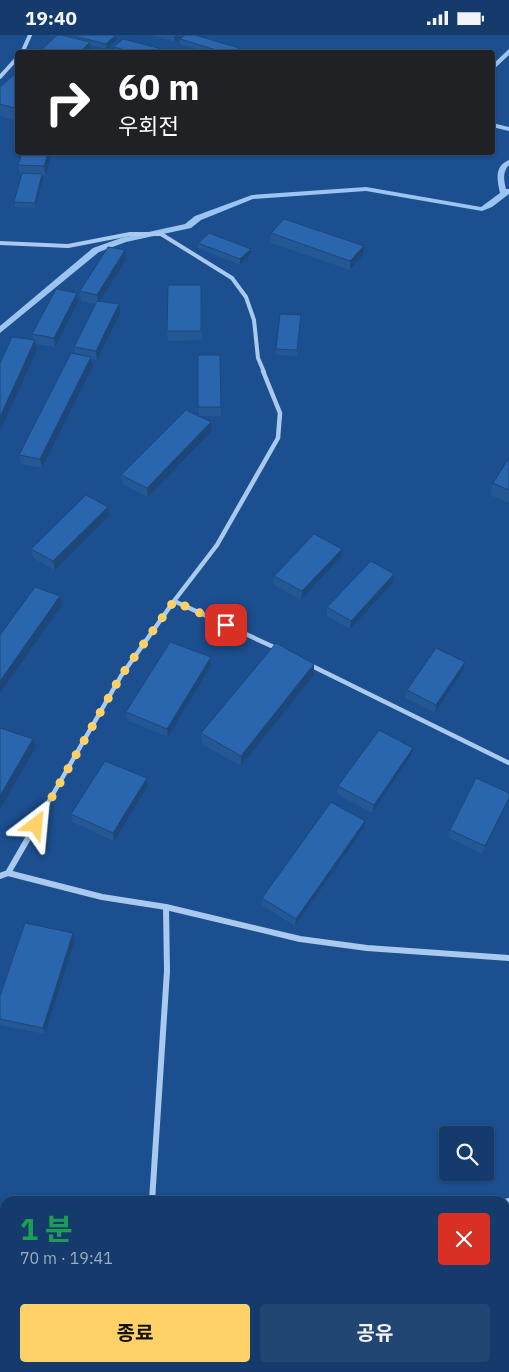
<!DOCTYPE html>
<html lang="ko">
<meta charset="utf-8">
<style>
:root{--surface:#143b6b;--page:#214673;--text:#f1f3f6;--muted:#9dadc1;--line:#33557e;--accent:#ffd166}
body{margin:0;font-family:"IBM Plex Sans","Noto Sans KR",sans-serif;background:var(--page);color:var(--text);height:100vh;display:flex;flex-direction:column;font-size:19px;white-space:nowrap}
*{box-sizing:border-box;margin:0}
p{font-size:16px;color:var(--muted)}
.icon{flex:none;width:28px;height:28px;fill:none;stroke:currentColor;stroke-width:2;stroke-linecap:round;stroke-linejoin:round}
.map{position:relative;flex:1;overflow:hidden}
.drawer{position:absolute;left:0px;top:1161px;width:510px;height:176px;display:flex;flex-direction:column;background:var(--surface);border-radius:15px 15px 0 0;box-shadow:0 1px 4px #0004,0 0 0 1px var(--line)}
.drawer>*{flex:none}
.hud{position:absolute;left:15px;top:15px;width:480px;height:105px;border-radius:5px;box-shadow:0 1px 4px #0004,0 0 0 1px var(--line);background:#202124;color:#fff;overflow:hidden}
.controls{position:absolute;left:439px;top:1091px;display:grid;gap:10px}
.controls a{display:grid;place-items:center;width:55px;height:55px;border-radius:5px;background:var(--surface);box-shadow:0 1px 4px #0004,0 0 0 1px var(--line);font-size:25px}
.pin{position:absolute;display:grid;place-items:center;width:42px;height:42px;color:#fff;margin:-21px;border-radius:10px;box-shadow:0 2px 8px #0006}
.me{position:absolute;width:55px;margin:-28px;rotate:29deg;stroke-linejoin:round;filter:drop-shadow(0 0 4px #0008)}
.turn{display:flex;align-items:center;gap:18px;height:105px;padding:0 20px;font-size:22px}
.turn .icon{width:65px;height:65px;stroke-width:2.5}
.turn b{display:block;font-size:35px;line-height:42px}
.round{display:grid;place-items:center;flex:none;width:52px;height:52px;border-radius:5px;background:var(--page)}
.head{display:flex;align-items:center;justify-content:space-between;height:85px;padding:0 20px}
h1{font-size:30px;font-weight:700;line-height:38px;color:#1e9e55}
.cta{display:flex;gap:10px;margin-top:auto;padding:10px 20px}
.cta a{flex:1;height:58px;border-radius:5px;background:var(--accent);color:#111;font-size:20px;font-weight:700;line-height:58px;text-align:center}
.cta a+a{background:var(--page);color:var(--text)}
.status{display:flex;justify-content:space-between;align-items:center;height:35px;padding:0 25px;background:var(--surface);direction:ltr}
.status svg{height:14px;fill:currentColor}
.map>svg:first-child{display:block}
</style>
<div class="status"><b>19:40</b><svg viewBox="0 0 49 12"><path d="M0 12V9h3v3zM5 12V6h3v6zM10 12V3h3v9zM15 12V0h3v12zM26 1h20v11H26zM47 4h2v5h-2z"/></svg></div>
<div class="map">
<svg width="509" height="1337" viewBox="0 0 509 1337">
<rect width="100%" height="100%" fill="#1b4f8f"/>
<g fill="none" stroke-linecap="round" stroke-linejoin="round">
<path fill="#9cc4f0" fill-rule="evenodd" d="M509 14V20L492 36V30Z
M492 88 509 92V96L492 92Z
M509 125V130C502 137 504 146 506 154H509V159L492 172 482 176 366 156 253 164 201 185 191 193 126 207 99 217 0 298V291L93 213 121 203 185 189 195 181 252 160 366 152 481 172 500 158C497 145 494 131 509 125Z"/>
<path stroke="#a9c9ee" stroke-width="4" d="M22 18 30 0
M0 42 18 22
M0 208 68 211 130 199H161L232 243 246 262 254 285 258 323 264 337"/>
<path stroke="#a9c9ee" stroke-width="4.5" d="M174 566 278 614
M310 630 509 728
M45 773 121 641 174 566 217 510 278 403 280 378 263 336"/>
<path stroke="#a9c9ee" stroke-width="6" d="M46 772 8 838 102 862 166 872 300 904 367 913 509 923
M0 841 8 838
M152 1166 167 936 166 872
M505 1167 509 1166
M127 1332V1337
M144 1337 149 1332"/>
</g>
<path fill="#245895" d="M69 0 117 5 107 14 90 10 91 18H38L69 2Z
M151 0H181L182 1 175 7Z
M180 4 239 13V18H209L180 9Z
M114 12 162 14V18H118L115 17Z
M18 36V86L0 81V52Z
M22 118H52L46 141 43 140V144L35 173 15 172 14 167 22 140H20L18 130Z
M271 198 363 220 350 235 271 208Z
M198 208 251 214V219L240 230 198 213Z
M126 225 100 266 120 279 97 325 92 324 93 331 42 433 21 429 19 420 75 319 74 312 96 269 81 266 80 256Z
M201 250 202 305 168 306 167 296Z
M77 258 78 267 55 312 36 309 37 315 33 305 32 299Z
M301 280 297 321 276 320V314Z
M220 320 221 381H199L212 396 148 462 122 449 121 440 199 381 198 372Z
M509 423V468L490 460 493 448Z
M108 472 109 481 55 535 33 523 31 514Z
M341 522 301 565 274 550V541Z
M393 548 350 594 327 581V572Z
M211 622V631L168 702 127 685 126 677Z
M463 636 435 678 405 663 407 655Z
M314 640 241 731 202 709 201 698Z
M413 713 411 721 372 778 337 759 338 751Z
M148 751 114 806 72 787 71 779Z
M509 758V766L482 819 448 802 450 795Z
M365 786 364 793 295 891 262 870V863Z
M73 898 75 905 45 999 0 990V961Z"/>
<path fill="#1d4779" d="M116 0 117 5 107 14 106 9Z
M176 0 182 1 175 7 174 2Z
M90 7 91 18H79Z
M239 13V18H234Z
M48 118H52L46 141 44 131Z
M42 139 43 144 35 173V168Z
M364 211 363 220 350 235V226Z
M251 214V219L240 230V224Z
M125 215 126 225 98 269 97 260Z
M77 258 78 267 55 312 54 303Z
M119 269 120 279 97 325 96 316Z
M35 305 37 315 0 396V382Z
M91 322 93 331 42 433 40 424Z
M211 387 212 396 148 462 147 453Z
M108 472 109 481 55 535 53 526Z
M342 514 341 522 301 565 302 556Z
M394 539 393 548 350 594 351 586Z
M60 561 62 570 0 658V646Z
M211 622V631L168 702 167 694Z
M465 627 463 636 435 678 436 670Z
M314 629V640L241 731V721Z
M33 704 36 712 0 774V761Z
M413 713 411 721 372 778 374 770Z
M147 743 148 751 114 806 113 798Z
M509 763V766L482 819 485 811Z
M365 786 364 793 295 891 296 884Z
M73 898 75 905 45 999 43 993Z"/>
<path fill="#2a66ad" stroke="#1d4779" d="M57 0H61L90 7 79 18H38Z
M70 0H116L106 9Z
M185 0H195L239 13 234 18H226L180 4Z
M123 4 162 14 158 18H135L114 12Z
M18 36V74L0 69V52Z
M22 118H48L44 131 18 130Z
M22 138 42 139 35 168 14 167Z
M284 184 364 211 350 226 271 198Z
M209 198 251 214 240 224 198 208Z
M108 212 125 215 97 260 80 256Z
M168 250H201V296H167Z
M56 254 77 258 54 303 32 299Z
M97 266 119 269 96 316 74 312Z
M280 279 301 280 297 315 276 314Z
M12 302 35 305 0 382V328Z
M71 318 91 322 40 424 19 420Z
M198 320H220L221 372H198Z
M186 375 211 387 147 453 121 440Z
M509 423V455L493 448Z
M86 460 108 472 53 526 31 514Z
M314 499 342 514 302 556 274 541Z
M371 526 394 539 351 586 327 572Z
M35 552 60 561 0 646V600Z
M170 607 211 622 167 694 126 677Z
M276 608 314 629 241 721 201 698Z
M436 613 465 627 436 670 407 655Z
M0 693 33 704 0 761Z
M379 695 413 713 374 770 338 751Z
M105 726 147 743 113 798 71 779Z
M476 743 509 758V763L485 811 450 795Z
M331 767 365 786 296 884 262 863Z
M25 888 73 898 43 993 0 984V961Z"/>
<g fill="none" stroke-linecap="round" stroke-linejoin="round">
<path stroke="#ffd166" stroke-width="9" stroke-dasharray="0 16.2" d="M36 790 121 641 174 566 226 590"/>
</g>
</svg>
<div class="controls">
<a><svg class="icon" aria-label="search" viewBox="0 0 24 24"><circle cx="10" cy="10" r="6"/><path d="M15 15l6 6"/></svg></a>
</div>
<div class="pin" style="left:226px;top:590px;background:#d93025"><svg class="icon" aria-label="arrive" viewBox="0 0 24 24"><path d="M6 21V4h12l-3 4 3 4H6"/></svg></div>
<svg class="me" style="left:36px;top:790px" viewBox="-20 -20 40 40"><path d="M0-17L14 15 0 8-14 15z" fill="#ffd166" stroke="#fff" stroke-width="4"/></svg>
<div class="hud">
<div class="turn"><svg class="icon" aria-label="right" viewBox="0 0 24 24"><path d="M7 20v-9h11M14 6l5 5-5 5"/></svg><div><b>60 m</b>우회전</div></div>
</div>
<section class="drawer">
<div class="head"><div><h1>1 분</h1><p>70 m · 19:41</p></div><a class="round" style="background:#d93025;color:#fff"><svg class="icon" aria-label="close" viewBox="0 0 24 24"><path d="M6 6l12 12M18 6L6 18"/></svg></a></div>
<div class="cta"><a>종료</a><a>공유</a></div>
</section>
</div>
